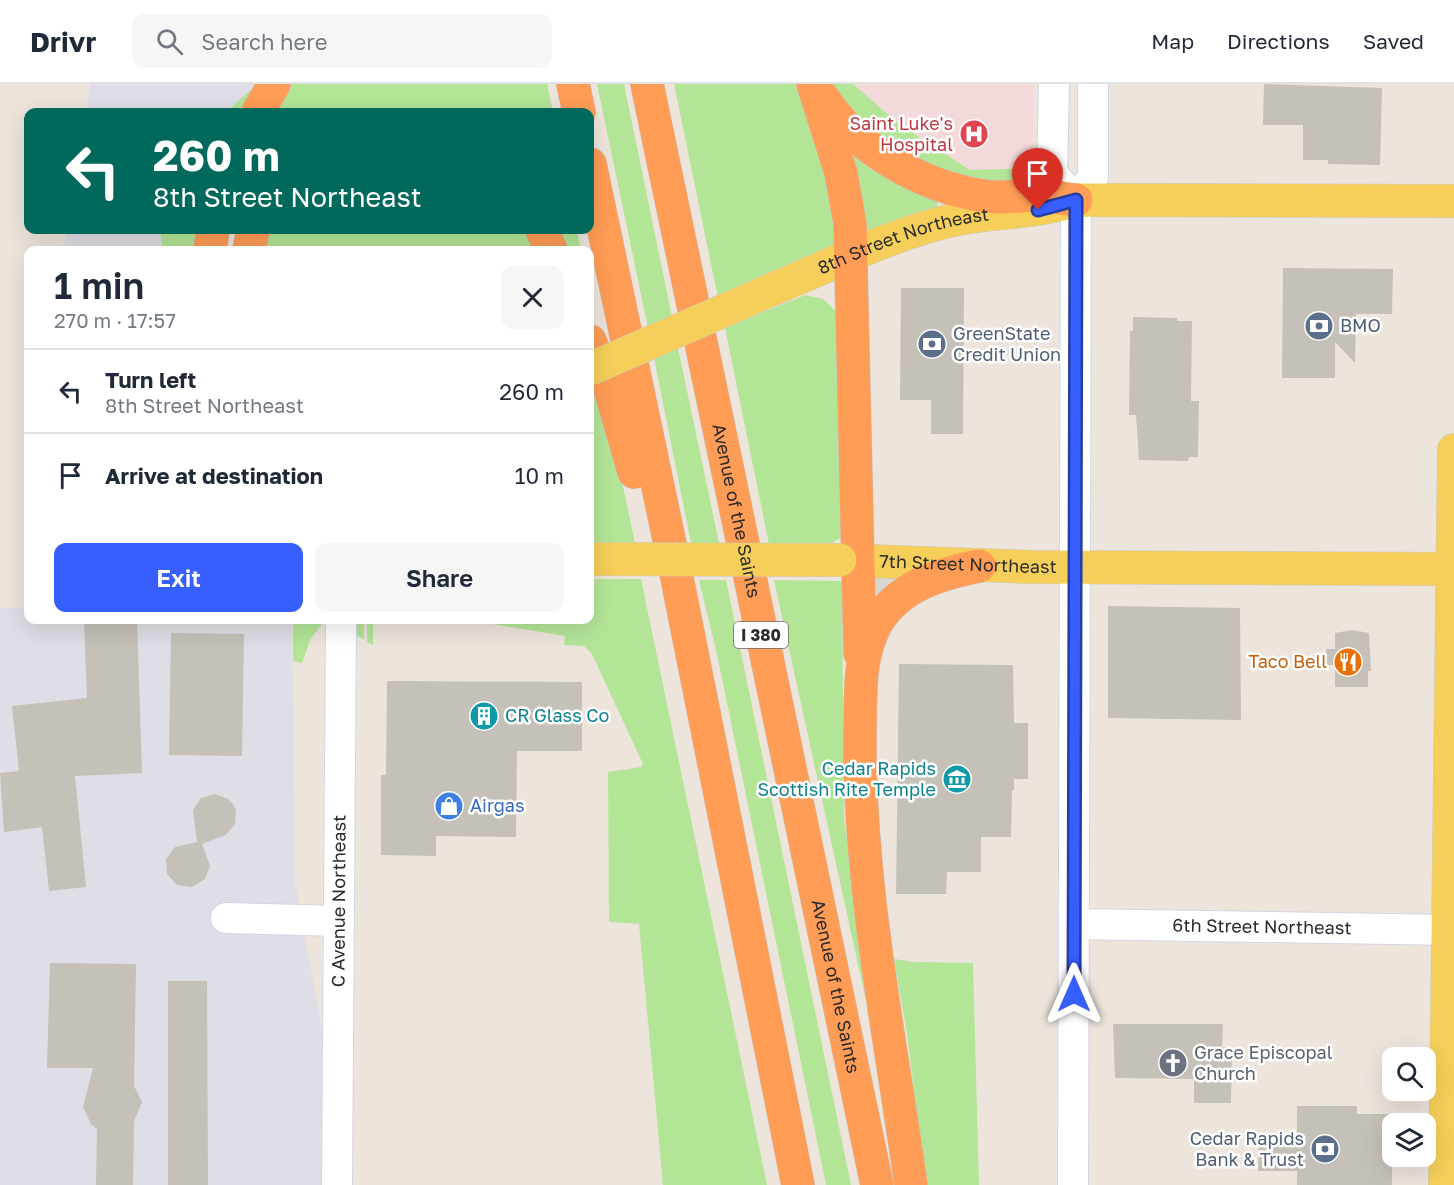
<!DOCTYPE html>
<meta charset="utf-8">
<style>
:root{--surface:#fff;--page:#f6f6f7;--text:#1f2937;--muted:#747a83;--line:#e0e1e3;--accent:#375fff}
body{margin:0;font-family:"Golos Text",sans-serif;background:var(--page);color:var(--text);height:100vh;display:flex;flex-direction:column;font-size:22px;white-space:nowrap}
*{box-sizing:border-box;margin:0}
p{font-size:20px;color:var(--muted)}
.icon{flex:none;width:33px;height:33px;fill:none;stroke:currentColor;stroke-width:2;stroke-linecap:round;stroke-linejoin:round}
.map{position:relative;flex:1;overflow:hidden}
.side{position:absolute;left:24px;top:162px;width:570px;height:378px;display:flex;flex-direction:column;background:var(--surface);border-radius:12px;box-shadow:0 6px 24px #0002}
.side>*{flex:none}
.hud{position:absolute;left:24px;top:24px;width:570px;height:126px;border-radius:12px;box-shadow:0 6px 24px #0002;background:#00695c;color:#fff;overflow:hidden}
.buttons{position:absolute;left:1382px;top:963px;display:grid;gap:12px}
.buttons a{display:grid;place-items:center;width:54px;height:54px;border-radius:12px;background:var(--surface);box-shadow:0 6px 24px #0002;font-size:30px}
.pin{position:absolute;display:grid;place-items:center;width:51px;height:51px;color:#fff;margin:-62px -26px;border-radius:50% 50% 50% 0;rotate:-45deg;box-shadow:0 0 6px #0007}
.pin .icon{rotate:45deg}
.me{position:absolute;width:66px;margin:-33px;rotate:0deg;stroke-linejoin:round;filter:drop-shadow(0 0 4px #0008)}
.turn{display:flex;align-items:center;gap:21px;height:126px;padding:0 30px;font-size:27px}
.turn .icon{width:78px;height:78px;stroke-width:2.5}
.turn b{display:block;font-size:42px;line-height:51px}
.round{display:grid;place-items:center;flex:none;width:63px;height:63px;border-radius:12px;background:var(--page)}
.head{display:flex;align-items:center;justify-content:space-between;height:102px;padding:0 30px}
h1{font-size:36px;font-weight:600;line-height:45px}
.button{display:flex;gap:12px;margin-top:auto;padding:12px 30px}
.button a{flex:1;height:69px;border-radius:12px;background:var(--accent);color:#fff;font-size:24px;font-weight:600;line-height:69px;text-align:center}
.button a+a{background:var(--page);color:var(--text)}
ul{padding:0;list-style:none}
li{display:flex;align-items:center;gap:18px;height:84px;padding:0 30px;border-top:2px solid var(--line)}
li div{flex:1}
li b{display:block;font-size:22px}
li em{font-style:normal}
header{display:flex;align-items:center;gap:36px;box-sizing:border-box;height:84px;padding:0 30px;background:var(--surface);border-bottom:2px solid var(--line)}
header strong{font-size:28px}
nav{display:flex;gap:33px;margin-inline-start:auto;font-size:21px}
.search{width:420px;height:54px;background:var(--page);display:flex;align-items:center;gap:15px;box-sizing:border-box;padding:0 21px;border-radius:12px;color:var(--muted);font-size:22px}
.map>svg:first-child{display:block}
</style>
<header>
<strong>Drivr</strong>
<div class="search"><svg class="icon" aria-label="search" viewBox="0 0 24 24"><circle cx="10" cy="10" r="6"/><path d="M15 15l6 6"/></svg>Search here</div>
<nav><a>Map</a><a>Directions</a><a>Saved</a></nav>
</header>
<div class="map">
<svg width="1454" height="1101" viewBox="0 0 1454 1101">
<rect width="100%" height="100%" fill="#ede5dc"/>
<path fill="#dfdde5" d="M90 0H257L226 28H86Z
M68 146H160L162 166H63Z
M0 524H28V536H290L292 541 295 799 323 950 322 1101H0Z"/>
<path fill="#f4d9db" d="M852 0H1034L1032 84 971 86 899 40Z"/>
<path fill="#b3e597" d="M257 0 246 28H226Z
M287 0H547L553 28H272Z
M597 0H624L672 233 648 244Z
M674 0H800L819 41 841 159 718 214Z
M829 0H853L899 40 970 86 1032 84 1033 88 1016 99 985 101 904 71 860 37Z
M849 67 937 117 938 124 866 153Z
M160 146H202L198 166H162Z
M264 146H534L544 166H259Z
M551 146H577L581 166H560Z
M805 211 823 215 839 230 842 453 830 460H769L725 244Z
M678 264 719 459H691L654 274Z
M596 299 615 365 635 459 590 458V302Z
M590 495H641L767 1101H663L639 840 609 838 608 688 641 683 643 680 592 570 584 562 564 561 565 552 468 536H590Z
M699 496H726L851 1101H826L718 575Z
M774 496 842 497 844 736 865 873 868 926Z
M293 536H325L310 556 302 579 293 577Z
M356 536H364V556L356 551Z
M367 536H373V561L367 558Z
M894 875 916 878 973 879 979 1101H926L907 950Z"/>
<path fill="#d9d5cf" d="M868 493H896L873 514Z"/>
<path fill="#c5c0b8" d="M1264 0 1382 4 1380 81 1328 80V76H1303V41H1263Z
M1283 184 1393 185 1392 230H1356L1355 279 1335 258V294H1282Z
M901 204H964L963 350H931V316H900Z
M1133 233 1177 234V237H1192L1191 317H1199L1198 373H1189L1188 377 1139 376 1136 331H1129L1130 247H1133Z
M1108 522 1240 524 1241 636 1108 634Z
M84 536H137L142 689 75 692 86 803 49 807 42 743 4 748 0 689 19 687 12 622 87 614Z
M1352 546 1369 549 1371 587H1368V603H1335V581H1327L1326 565H1335V549Z
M171 549 244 550 242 672 169 671Z
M899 580 1013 581 1014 639H1028V695H1014V706H1012L1011 753H981V788H947L946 810H896Z
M387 597 582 598V667H517L516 753 436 752V772L381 771V691H386Z
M215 710 228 715 233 720 236 726 235 740 226 751 202 760 210 782 205 795 192 803 177 801 167 790 166 775 175 763 197 758 193 726 201 714Z
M50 879 136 880 134 1002 142 1018 134 1037 133 1101H96L97 1045 91 1040 83 1023 93 984H47Z
M168 897H207L208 1101H168Z
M1113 940H1223L1222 963H1232L1231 1019H1194V995L1115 994Z
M1297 1022H1357V1030H1392V1101H1297V1087H1258L1259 1057H1297Z"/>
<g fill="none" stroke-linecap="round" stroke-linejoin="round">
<g stroke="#d1d5e4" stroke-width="32">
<g id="minor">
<path d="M1054 0 1052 90 1076 116"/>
<path d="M226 834 339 837"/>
<path id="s1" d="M1074 840 1454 846"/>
<path id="s2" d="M337 1101 341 536"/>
<path d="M1073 1101 1076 116 1093 93V0"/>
</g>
</g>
<g stroke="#c8c8c8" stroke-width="34">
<g id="major">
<path id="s3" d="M780 202C835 179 890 151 949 137 991 127 1035 130 1076 116L1454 117"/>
<path id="s4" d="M840 476 1032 483 1454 485"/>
<path d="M1445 1101 1454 366"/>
</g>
</g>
<g stroke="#c8c8c8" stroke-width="34">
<g id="highway">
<path d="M573 0 579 28"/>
<path id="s5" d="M647 0 877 1101"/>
<path d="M813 0 841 89 850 140 860 569"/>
<path d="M823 14C857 66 923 103 984 112 1003 115 1021 111 1039 111 1052 112 1064 115 1076 116"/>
<path d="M258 28 274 0"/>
<path d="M590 80 674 479 798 1101"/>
<path d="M542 146 551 166"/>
<path d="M210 166 213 146"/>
<path d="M249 166 253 146"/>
<path d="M590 257 610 305 634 388"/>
<path d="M911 1101C890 950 858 799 860 646 861 609 858 574 876 540 898 502 939 490 979 482"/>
</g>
</g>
<use href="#minor" stroke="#fff" stroke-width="30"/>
<use href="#major" stroke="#f5cf59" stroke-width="33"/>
<use href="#highway" stroke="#ff9c55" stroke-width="33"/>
<g stroke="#c8c8c8" stroke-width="34" stroke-linecap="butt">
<path id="major-bridge" d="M590 285 780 202
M590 475 840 476"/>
</g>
<use href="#major-bridge" stroke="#f5cf59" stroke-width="33"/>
</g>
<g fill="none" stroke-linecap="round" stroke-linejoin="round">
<g stroke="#243ea6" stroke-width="15">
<path id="route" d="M1038 126 1076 116 1074 910"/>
</g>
<use href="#route" stroke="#375fff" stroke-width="10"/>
</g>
<defs>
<g id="hospital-disc" transform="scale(1.5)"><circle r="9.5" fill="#e0444e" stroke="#fff"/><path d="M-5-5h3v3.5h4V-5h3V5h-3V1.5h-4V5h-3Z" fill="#fff"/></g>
<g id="bank-disc" transform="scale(1.5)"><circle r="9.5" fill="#5c6f8a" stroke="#fff"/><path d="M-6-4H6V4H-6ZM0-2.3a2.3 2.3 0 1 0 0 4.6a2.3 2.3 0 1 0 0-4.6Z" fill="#fff"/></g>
<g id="restaurant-disc" transform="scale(1.5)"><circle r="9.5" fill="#e8710a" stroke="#fff"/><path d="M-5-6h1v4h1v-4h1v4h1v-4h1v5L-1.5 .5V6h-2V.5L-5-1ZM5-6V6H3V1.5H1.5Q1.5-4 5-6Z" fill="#fff"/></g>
<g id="building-disc" transform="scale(1.5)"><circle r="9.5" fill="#0f9aa8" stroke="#fff"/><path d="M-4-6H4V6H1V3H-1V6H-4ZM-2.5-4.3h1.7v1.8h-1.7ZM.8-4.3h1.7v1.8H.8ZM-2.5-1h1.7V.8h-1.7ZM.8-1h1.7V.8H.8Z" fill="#fff"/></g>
<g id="museum-disc" transform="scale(1.5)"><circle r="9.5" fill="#0f9aa8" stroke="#fff"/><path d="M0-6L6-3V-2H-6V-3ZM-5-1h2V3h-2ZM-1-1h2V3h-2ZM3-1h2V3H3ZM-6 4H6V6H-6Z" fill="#fff"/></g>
<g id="shop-disc" transform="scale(1.5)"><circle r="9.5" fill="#3f7fe0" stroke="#fff"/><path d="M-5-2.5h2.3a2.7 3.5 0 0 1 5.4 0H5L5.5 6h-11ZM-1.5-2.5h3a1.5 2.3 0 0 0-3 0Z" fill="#fff"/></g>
<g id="church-disc" transform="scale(1.5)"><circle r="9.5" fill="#6b7280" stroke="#fff"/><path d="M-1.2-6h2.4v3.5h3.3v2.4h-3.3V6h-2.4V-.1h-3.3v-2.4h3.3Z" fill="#fff"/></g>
</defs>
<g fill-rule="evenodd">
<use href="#hospital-disc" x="974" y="50"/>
<use href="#bank-disc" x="1319" y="242"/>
<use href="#bank-disc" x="932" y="260"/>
<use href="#restaurant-disc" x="1348" y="578"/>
<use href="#building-disc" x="484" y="632"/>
<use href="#museum-disc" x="957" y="695"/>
<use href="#shop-disc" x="449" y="722"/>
<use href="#church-disc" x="1173" y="979"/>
<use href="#bank-disc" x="1325" y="1065"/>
</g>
<g text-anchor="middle" stroke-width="5" stroke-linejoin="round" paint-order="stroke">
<rect fill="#fff" stroke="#6b6b6b" stroke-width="1.5" x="734" y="538" width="54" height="26" rx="4.5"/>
<g font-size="16" font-weight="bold" fill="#2b2b2b">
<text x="761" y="557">I 380</text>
</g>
<g font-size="18" fill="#be3a42" stroke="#fff" text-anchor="end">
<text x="953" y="46">Saint Luke's<tspan x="953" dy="21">Hospital</tspan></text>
</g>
<g font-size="18" fill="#2b2b2b" stroke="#fff">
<text dy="6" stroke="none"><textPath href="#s3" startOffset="132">8th Street Northeast</textPath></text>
<text dy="6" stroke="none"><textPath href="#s5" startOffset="436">Avenue of the Saints</textPath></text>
<text dy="6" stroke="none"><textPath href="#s4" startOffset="128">7th Street Northeast</textPath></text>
<text dy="6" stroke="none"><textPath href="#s2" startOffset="284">C Avenue Northeast</textPath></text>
<text dy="6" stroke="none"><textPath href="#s1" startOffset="188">6th Street Northeast</textPath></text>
<text dy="6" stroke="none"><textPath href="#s5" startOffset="922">Avenue of the Saints</textPath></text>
</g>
<g font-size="18" fill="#4e5e75" stroke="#fff" text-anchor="start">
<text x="1340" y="248">BMO</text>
<text x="953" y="256">GreenState<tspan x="953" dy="21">Credit Union</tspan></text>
<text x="1304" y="1061" text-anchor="end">Cedar Rapids<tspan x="1304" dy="21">Bank &amp; Trust</tspan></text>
</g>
<g font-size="18" fill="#c56008" stroke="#fff" text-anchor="end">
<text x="1327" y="584">Taco Bell</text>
</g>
<g font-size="18" fill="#0d838f" stroke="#fff" text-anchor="start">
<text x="505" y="638">CR Glass Co</text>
<text x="936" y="691" text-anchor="end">Cedar Rapids<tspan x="936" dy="21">Scottish Rite Temple</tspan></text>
</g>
<g font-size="18" fill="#366cbe" stroke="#fff" text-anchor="start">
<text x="470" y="728">Airgas</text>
</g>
<g font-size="18" fill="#5b616d" stroke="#fff" text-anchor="start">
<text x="1194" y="975">Grace Episcopal<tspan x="1194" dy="21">Church</tspan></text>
</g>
</g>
</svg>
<div class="buttons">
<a><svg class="icon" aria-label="search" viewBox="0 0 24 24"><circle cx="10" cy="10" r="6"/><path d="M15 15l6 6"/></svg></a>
<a><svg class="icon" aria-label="layers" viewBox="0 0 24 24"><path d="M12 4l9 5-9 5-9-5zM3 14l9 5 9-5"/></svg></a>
</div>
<div class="pin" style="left:1038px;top:126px;background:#d93025"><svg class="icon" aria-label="arrive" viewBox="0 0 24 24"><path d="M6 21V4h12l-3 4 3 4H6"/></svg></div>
<svg class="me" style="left:1074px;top:910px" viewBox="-20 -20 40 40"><path d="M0-17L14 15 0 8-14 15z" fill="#375fff" stroke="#fff" stroke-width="4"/></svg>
<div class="hud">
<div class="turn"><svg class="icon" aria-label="left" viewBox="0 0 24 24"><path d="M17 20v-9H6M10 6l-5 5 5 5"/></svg><div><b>260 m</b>8th Street Northeast</div></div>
</div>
<section class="side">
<div class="head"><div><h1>1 min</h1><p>270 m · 17:57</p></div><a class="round"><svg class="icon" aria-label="close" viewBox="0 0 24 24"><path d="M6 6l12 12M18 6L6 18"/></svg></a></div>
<ul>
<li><svg class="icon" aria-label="left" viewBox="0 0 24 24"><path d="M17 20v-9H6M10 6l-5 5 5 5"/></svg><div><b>Turn left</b><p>8th Street Northeast</p></div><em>260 m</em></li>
<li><svg class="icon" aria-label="arrive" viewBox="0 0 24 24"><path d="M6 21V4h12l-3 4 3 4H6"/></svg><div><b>Arrive at destination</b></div><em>10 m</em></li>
</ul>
<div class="button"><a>Exit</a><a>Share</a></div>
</section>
</div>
